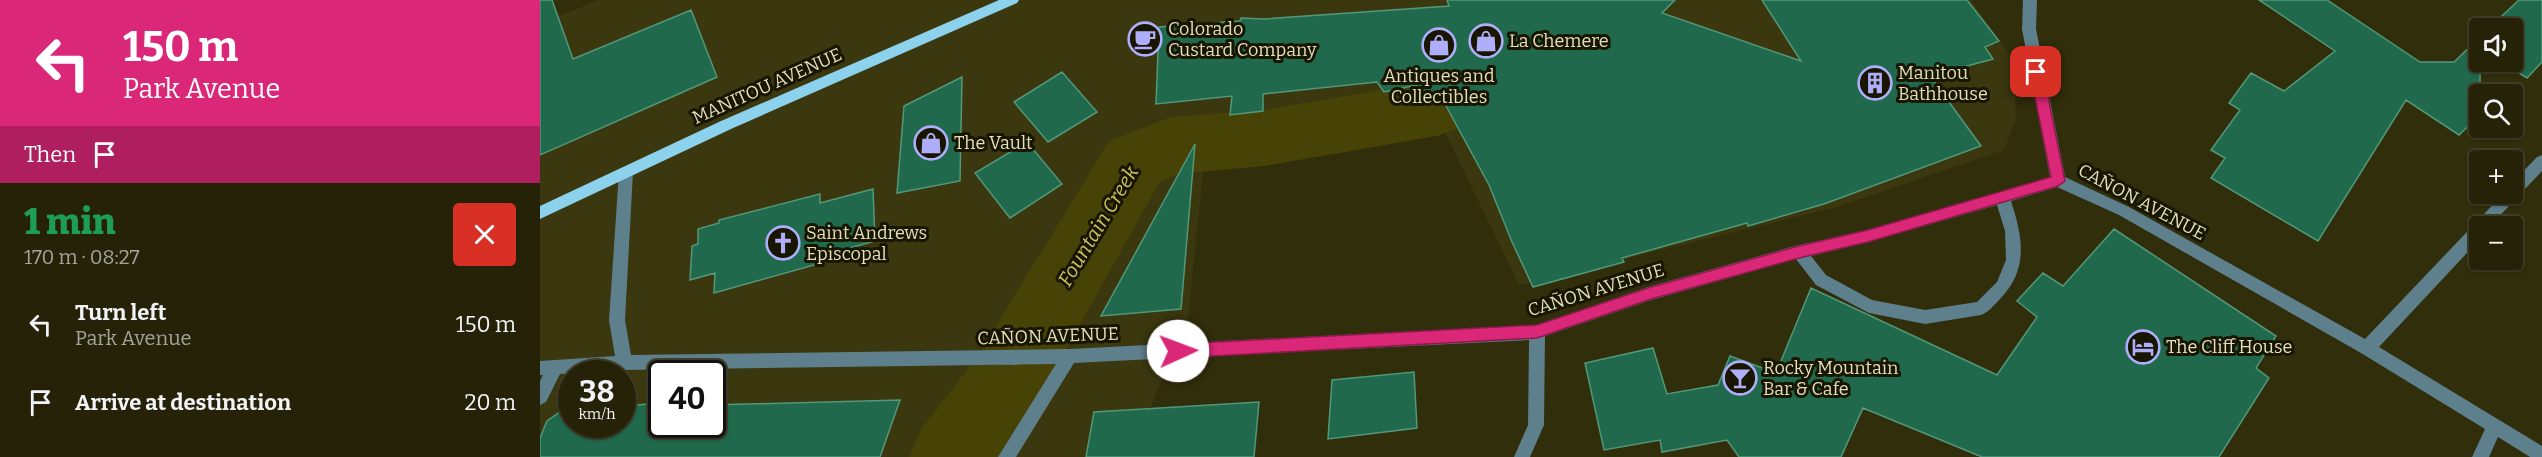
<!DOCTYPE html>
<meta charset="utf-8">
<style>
:root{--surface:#252208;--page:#2d2a12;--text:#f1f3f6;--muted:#a3a49c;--line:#423f29}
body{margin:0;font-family:Bitter,serif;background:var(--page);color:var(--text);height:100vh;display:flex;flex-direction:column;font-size:22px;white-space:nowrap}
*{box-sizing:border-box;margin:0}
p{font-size:20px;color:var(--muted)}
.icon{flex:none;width:33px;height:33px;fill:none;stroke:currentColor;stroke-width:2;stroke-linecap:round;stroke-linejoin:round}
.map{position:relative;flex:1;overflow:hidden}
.details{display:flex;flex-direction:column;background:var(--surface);width:540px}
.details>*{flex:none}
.hud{background:#db2777;color:#fff;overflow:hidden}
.fabs{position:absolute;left:1929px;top:18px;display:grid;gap:12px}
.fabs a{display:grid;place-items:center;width:54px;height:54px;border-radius:6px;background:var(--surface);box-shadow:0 2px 4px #0004,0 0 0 2px var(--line);font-size:30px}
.speed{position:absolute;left:18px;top:360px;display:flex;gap:12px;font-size:30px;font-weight:700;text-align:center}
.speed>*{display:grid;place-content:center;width:78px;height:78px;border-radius:50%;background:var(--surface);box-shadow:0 2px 4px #0004,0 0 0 2px var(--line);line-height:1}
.speed small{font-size:15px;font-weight:400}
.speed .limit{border:3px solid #111;border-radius:9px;background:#fff;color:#111}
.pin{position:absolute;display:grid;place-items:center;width:51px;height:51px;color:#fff;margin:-26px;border-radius:12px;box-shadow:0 3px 9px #0006}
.me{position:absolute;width:66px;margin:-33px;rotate:88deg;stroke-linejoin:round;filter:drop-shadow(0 0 4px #0008)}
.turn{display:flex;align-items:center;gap:21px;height:126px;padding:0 24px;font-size:27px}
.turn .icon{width:78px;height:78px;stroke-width:2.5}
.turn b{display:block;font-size:42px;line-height:51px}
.then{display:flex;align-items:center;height:57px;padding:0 24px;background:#0003;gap:12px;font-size:22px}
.round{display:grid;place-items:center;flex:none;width:63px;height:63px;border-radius:6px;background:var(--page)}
.summary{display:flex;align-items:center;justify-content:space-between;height:102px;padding:0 24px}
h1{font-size:36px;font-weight:800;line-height:45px;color:#1e9e55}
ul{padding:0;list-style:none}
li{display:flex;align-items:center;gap:18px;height:78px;padding:0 24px}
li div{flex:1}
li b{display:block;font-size:22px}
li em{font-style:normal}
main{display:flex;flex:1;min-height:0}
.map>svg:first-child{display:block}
</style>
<main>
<section class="details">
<div class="hud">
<div class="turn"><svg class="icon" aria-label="left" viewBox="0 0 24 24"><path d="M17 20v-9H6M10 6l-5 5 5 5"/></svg><div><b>150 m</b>Park Avenue</div></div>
<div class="then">Then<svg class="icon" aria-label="arrive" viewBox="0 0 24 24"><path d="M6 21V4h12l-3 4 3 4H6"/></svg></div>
</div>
<div class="summary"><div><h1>1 min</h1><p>170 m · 08:27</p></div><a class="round" style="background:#d93025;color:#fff"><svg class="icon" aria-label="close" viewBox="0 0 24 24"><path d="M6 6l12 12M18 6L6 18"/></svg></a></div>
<ul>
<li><svg class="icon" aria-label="left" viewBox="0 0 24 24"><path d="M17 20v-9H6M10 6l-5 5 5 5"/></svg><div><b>Turn left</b><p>Park Avenue</p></div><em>150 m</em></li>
<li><svg class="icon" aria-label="arrive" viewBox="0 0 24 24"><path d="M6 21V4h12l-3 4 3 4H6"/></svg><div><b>Arrive at destination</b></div><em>20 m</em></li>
</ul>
</section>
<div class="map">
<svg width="2002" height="457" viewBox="0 0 2002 457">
<rect width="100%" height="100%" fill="#312e0b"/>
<path fill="#3b370f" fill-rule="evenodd" d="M59 0H1431L1468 53 1475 96 1476 119 1464 150 1297 207 979 285 902 126 664 164 648 319 610 408 554 412 546 457H0V24ZM32 374H82V424H32ZM122 374H172V424H122Z"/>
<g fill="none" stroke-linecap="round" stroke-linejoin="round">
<path fill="#474206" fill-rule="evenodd" d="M897 80 921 89 931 108 921 127 897 136 724 166 638 174 619 183 493 409 459 457H369L381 429 437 357 569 141 631 117 724 110Z"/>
</g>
<path fill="#20694d" stroke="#529879" stroke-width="1.5" d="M0 0H12L33 59 151 10 177 77 0 155Z
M907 0H1135L1122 13 1261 61 1222 0H1427L1459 41 1445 47 1453 59 1390 76 1441 146 1284 204 1208 226 1207 223 1082 258 1084 262 993 287 972 242 949 185 899 93 878 95 877 85 844 92 837 82 723 94V111L690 115 692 96 616 104 619 27 700 21 701 18 724 19 909 6Z
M1719 0H1787L1880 62H1914L1940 37V115L1919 135 1866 100 1778 241 1671 178 1685 158 1671 150 1700 110 1689 103 1711 73 1744 91 1795 51Z
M1979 0H2002V62L1987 78 1961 62H1972V28H1949Z
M522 72 557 112 508 142 474 102Z
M422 77 420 181 357 193 364 106Z
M487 142 522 184 470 218 435 173Z
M655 144 641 309 561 316Z
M333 189 335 241 285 255V262L174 293 175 273 150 280 152 246 158 244V229L179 223V220L280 194V203Z
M1574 229 1736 336 1716 368 1729 378 1679 457H1442L1323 408 1301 457H1199L1187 440 1122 452 1120 440 1064 450 1045 363 1113 348 1127 394 1178 385 1190 356 1236 373 1271 288 1457 375 1497 317 1477 301 1503 273 1523 286Z
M874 372 877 428 788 439 792 380Z
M360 400 340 457H0V438L7 421 24 409 32 408V424H82V406L122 403V424H172V405Z
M719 402 714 457H546L554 412Z"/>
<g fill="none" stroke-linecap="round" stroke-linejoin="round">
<path fill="#5e7f8c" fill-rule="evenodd" d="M1483 0H1497L1496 29 1525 177 1589 207 1825 339 1963 194H1972V183L1997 157 2002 155V171L1950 226H1940V239L1839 347 2002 446V457H1990L1958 437 1949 457H1932L1945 429 1821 353 1579 215 1517 187 1471 201C1483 238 1489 270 1459 300 1453 306 1449 312 1441 315L1385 324 1329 313 1276 285 1256 259 1108 301 1005 336 1004 425 990 457H974L988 425 989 340 534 363 476 457H458L516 364 84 370 20 374 6 402 0 405V381L3 375H0V361L75 356 69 320 79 172 81 168H91L93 172 85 320 91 355 530 349 997 325 1108 287 1259 245 1328 230 1510 177 1482 29ZM1457 205 1465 231 1466 260 1457 282 1437 302 1385 310 1332 300 1286 275 1271 256 1328 242Z"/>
<path fill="#8cd2ed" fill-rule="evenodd" d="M459 0H479L477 3 191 129 0 219V206L181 121Z"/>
</g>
<path fill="#db2777" stroke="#8e194d" stroke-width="1.5" d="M1496 67 1503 72 1525 181 1518 186 1328 242 1259 258 1108 300 997 338 638 358 633 356 630 351 633 346 638 344 997 325 1108 288 1259 246 1328 230 1511 177 1490 72Z"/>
<defs>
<g id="cafe-ring" transform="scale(1.725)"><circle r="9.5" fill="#181500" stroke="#aeaefa" stroke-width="1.5"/><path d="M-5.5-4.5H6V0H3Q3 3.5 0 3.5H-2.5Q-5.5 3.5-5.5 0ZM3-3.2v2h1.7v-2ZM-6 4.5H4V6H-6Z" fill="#aeaefa"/></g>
<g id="shop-ring" transform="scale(1.725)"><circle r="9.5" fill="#181500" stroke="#aeaefa" stroke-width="1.5"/><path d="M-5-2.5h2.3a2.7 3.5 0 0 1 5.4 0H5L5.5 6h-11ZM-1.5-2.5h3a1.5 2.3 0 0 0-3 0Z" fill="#aeaefa"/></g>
<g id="building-ring" transform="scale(1.725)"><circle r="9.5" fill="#181500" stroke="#aeaefa" stroke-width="1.5"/><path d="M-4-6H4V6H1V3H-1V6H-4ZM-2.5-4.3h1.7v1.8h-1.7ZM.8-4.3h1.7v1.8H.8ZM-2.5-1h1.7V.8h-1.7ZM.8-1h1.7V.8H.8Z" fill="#aeaefa"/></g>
<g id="church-ring" transform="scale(1.725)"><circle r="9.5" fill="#181500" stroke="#aeaefa" stroke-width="1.5"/><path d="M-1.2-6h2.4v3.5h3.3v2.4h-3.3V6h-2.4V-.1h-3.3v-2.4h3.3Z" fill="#aeaefa"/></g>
<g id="hotel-ring" transform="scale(1.725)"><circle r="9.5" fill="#181500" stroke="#aeaefa" stroke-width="1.5"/><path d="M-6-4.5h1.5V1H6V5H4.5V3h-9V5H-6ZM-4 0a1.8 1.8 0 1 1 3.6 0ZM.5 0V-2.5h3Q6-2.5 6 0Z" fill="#aeaefa"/></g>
<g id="bar-ring" transform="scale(1.725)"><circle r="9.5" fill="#181500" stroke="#aeaefa" stroke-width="1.5"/><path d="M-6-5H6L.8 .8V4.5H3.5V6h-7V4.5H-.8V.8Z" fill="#aeaefa"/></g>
</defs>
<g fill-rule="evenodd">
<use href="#cafe-ring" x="605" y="39"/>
<use href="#shop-ring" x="946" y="41"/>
<use href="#shop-ring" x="899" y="45"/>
<use href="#building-ring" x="1335" y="83"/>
<use href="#shop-ring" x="391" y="143"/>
<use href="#church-ring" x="243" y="243"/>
<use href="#hotel-ring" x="1603" y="347"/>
<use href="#bar-ring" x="1200" y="378"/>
</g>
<g text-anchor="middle" stroke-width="6" stroke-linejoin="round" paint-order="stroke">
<g font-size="18" fill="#e2dfbf" stroke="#181500" text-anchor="start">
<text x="628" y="35">Colorado<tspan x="628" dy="21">Custard Company</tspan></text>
<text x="969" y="47">La Chemere</text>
<text x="1358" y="79">Manitou<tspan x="1358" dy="21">Bathhouse</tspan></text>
<text x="899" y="82" text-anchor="middle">Antiques and<tspan x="899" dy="21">Collectibles</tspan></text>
<text x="414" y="149">The Vault</text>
<text x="266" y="239">Saint Andrews<tspan x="266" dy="21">Episcopal</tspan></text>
<text x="1626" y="353">The Cliff House</text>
<text x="1223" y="374">Rocky Mountain<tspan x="1223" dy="21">Bar &amp; Cafe</tspan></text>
</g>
<g font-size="18" fill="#e2dfbf" stroke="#181500">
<text transform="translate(227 86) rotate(-24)" y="6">MANITOU AVENUE</text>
<text transform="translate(1602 202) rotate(28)" y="6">CAÑON AVENUE</text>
<text transform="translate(1056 290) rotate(-17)" y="6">CAÑON AVENUE</text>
<text transform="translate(508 336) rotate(-2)" y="6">CAÑON AVENUE</text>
</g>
<g font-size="20" font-style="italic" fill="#cec45f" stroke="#181500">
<text transform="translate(558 226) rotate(-59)" y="7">Fountain Creek</text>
</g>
</g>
</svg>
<div class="fabs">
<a><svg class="icon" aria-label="sound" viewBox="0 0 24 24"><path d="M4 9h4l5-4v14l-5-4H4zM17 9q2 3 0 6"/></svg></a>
<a><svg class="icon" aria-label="search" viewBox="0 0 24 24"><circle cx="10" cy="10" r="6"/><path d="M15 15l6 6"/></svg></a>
<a>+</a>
<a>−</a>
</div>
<div class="speed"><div>38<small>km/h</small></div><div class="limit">40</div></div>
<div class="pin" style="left:1496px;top:72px;background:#d93025"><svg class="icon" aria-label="arrive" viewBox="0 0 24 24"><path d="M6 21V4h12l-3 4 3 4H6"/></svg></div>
<svg class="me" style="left:638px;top:351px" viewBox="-20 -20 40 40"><circle r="19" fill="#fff"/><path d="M0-13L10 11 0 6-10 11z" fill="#db2777"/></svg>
</div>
</main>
